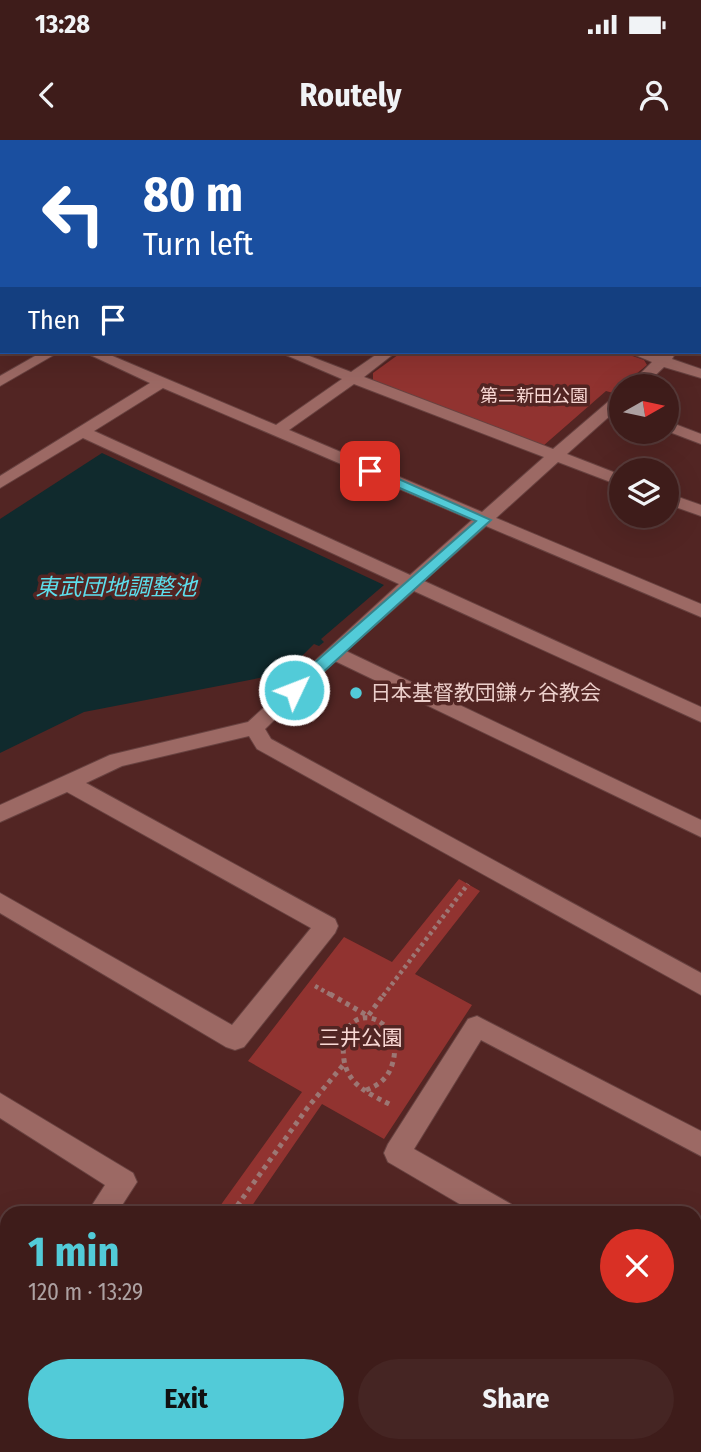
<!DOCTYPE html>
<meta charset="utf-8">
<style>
:root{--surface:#3e1c1a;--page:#452523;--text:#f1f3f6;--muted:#ada1a2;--line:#573a39;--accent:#52cbd8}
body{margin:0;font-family:"Fira Sans Condensed","Noto Sans JP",sans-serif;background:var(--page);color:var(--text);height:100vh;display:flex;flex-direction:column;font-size:26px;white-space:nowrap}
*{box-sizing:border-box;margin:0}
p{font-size:23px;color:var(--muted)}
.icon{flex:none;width:38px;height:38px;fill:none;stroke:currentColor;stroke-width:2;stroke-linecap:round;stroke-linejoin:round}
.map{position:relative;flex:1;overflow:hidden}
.drawer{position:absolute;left:0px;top:1066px;width:702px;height:247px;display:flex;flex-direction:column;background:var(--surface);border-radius:21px 21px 0 0;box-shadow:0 7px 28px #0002,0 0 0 2px var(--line)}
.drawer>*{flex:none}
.guide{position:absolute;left:0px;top:0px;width:702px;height:214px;box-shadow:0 7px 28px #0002,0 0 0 2px var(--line);background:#1a4fa0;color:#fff;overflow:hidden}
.needle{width:46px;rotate:81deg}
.fabs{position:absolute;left:609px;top:234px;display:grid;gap:14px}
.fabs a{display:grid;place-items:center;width:70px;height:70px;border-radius:50%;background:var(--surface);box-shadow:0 7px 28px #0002,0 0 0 2px var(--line);font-size:35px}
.pin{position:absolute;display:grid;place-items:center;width:60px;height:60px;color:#fff;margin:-30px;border-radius:14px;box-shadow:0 4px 10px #0006}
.me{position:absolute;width:77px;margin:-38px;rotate:47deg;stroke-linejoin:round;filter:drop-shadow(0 0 5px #0008)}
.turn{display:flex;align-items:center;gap:24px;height:147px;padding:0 28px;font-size:32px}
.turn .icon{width:91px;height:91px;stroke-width:2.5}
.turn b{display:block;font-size:49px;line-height:60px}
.then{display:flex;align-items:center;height:66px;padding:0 28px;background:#0003;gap:14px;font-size:26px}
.round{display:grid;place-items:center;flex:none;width:74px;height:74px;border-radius:37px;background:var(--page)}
.headline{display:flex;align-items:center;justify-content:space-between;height:119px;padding:0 28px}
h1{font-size:42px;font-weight:700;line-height:52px;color:var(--accent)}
.button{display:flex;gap:14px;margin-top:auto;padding:14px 28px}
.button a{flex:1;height:80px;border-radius:42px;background:var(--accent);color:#111;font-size:28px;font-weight:700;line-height:80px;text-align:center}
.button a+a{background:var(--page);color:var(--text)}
.status{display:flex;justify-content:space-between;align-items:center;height:49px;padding:0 35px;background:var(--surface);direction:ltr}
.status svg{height:19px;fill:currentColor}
header{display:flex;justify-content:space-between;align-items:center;height:91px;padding:0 28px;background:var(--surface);font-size:32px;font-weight:700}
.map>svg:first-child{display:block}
</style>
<div class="status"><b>13:28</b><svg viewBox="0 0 49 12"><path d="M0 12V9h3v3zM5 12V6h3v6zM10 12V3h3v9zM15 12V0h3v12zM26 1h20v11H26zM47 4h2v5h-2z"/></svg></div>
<header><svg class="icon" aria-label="back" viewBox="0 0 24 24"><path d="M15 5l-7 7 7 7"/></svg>Routely<svg class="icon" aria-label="person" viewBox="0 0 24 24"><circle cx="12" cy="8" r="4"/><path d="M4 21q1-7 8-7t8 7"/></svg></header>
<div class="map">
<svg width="701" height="1312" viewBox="0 0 701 1312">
<rect width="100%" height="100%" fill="#522523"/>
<path fill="#913330" d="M402 212H621L644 220 647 225 613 253 606 251 543 306 373 240V233Z
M459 739 480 751 415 834 472 865 384 999 322 964 247 1073H215L302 952 248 921 344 797 392 822Z"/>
<path fill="#102a2d" d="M102 313 384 445 321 499 324 502 319 506 314 504 285 533 84 572 0 613V379Z"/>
<path fill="#794d39" stroke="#9a6c57" stroke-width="2" d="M308 0H378L305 2Z"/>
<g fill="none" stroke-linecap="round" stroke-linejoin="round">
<g stroke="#684240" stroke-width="2">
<path id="lane" d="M2 0H14L15 2H3Z
M0 91H2V99H0Z"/>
</g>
<g stroke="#684240" stroke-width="2">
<path id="street" d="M69 0H83L67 2Z
M393 0H407L391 2Z
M530 0H542L528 2Z
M590 0H607L609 2H591Z
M632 0H645L630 2Z
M700 25H701V33H700Z
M0 30 2 31V39L0 38Z
M701 64V72L700 73V65Z
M0 169H2V178H0Z
M701 181V190H700V181Z
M42 212H59L0 246V236Z
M84 212H103L276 285 342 239 279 212H299L351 232 380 212H396L364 237 553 309 616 255 621 254V266L567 314 621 335V346L558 322 496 378 701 464V477L486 386 424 441 701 567V582L414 451 346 511 701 680V697L335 521 265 589 271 599 701 833V855L257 609 249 596 122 626 86 643 335 779 338 786 335 793 244 907 235 910 226 907 0 773V753L232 885 311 788 67 652 0 682V665L110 615 248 582 399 444 83 298 0 348V336L150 243ZM354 244 544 317 482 372 289 290ZM163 248 472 380 410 435 94 291Z
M628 212 659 215 663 212H676L672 219 701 229V238L664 227 643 247H627L652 222Z
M667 281 701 294V304L667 291Z
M667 353 701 365V376L667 364Z
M477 876 701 991V1016L481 900 414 1009 511 1064 514 1073H475L388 1022 384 1013 388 1004 468 879Z
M0 953 133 1033 137 1042 117 1073H87L105 1045 0 978Z
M701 1102V1141L695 1144V1105Z
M0 1148 7 1151V1181L0 1178Z
M695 1169 701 1171V1201L695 1199Z
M184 1306H216L214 1312H182Z
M542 1306H581L583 1312H544Z
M591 1306H623L621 1312H589Z"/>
</g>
<g stroke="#684240" stroke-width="2">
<path id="primary" d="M268 0H282L266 2Z
M0 144H2L0 153Z"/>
</g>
<path stroke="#9c7774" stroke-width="4.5" stroke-dasharray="3.5 3.5" stroke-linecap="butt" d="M315 846 333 856
M383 856 468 744"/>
<path stroke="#9c7774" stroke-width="5" stroke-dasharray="4.5 4.5" stroke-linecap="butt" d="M330 854 368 876 384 854
M366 950C379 945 388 938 392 925 409 874 335 853 344 920 348 946 372 955 393 966
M232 1073 308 967 344 924
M63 1312 67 1306"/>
<use href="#lane" fill="#9c6964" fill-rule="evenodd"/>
<use href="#street" fill="#9c6964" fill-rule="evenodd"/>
<use href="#primary" fill="#5f864f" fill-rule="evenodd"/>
</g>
<path fill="#52cbd8" stroke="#35848c" stroke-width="2" d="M365 328H374L491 380 299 554H288V546L476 381 365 333Z"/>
<circle fill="#52cbd8" stroke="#522523" stroke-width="2.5" cx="356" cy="553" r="7"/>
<g text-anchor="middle" stroke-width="7" stroke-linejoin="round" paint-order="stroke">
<g font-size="18" fill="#f9d8d4" stroke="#522523">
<text x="534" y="262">第二新田公園</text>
</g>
<g font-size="21" fill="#ebceca" stroke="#522523" text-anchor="start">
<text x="370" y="560">日本基督教団鎌ヶ谷教会</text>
</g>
<g font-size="21" fill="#f9d8d4" stroke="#522523">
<text x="361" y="905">三井公園</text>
</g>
<g font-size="23" font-style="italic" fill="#5ddeec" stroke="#522523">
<text x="116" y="455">東武団地調整池</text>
</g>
</g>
</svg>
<div class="fabs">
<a><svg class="needle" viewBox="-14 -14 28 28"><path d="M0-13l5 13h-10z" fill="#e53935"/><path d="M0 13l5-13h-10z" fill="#ada1a2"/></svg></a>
<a><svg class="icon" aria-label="layers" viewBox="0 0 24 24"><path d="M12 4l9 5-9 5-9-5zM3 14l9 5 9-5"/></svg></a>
</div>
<div class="pin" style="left:370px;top:331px;background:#d93025"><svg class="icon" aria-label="arrive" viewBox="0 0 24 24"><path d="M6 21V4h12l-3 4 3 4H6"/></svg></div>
<svg class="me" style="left:294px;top:550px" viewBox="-20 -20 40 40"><circle r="17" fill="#52cbd8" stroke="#fff" stroke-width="3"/><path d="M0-11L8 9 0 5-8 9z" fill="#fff"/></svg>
<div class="guide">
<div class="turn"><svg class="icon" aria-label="left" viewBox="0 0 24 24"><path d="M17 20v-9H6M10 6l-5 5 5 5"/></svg><div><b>80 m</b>Turn left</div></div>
<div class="then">Then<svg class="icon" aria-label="arrive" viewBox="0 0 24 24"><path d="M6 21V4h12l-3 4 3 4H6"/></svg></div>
</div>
<section class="drawer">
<div class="headline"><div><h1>1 min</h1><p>120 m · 13:29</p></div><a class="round" style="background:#d93025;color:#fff"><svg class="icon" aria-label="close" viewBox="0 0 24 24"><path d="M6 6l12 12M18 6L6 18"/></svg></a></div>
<div class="button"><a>Exit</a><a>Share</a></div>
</section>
</div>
